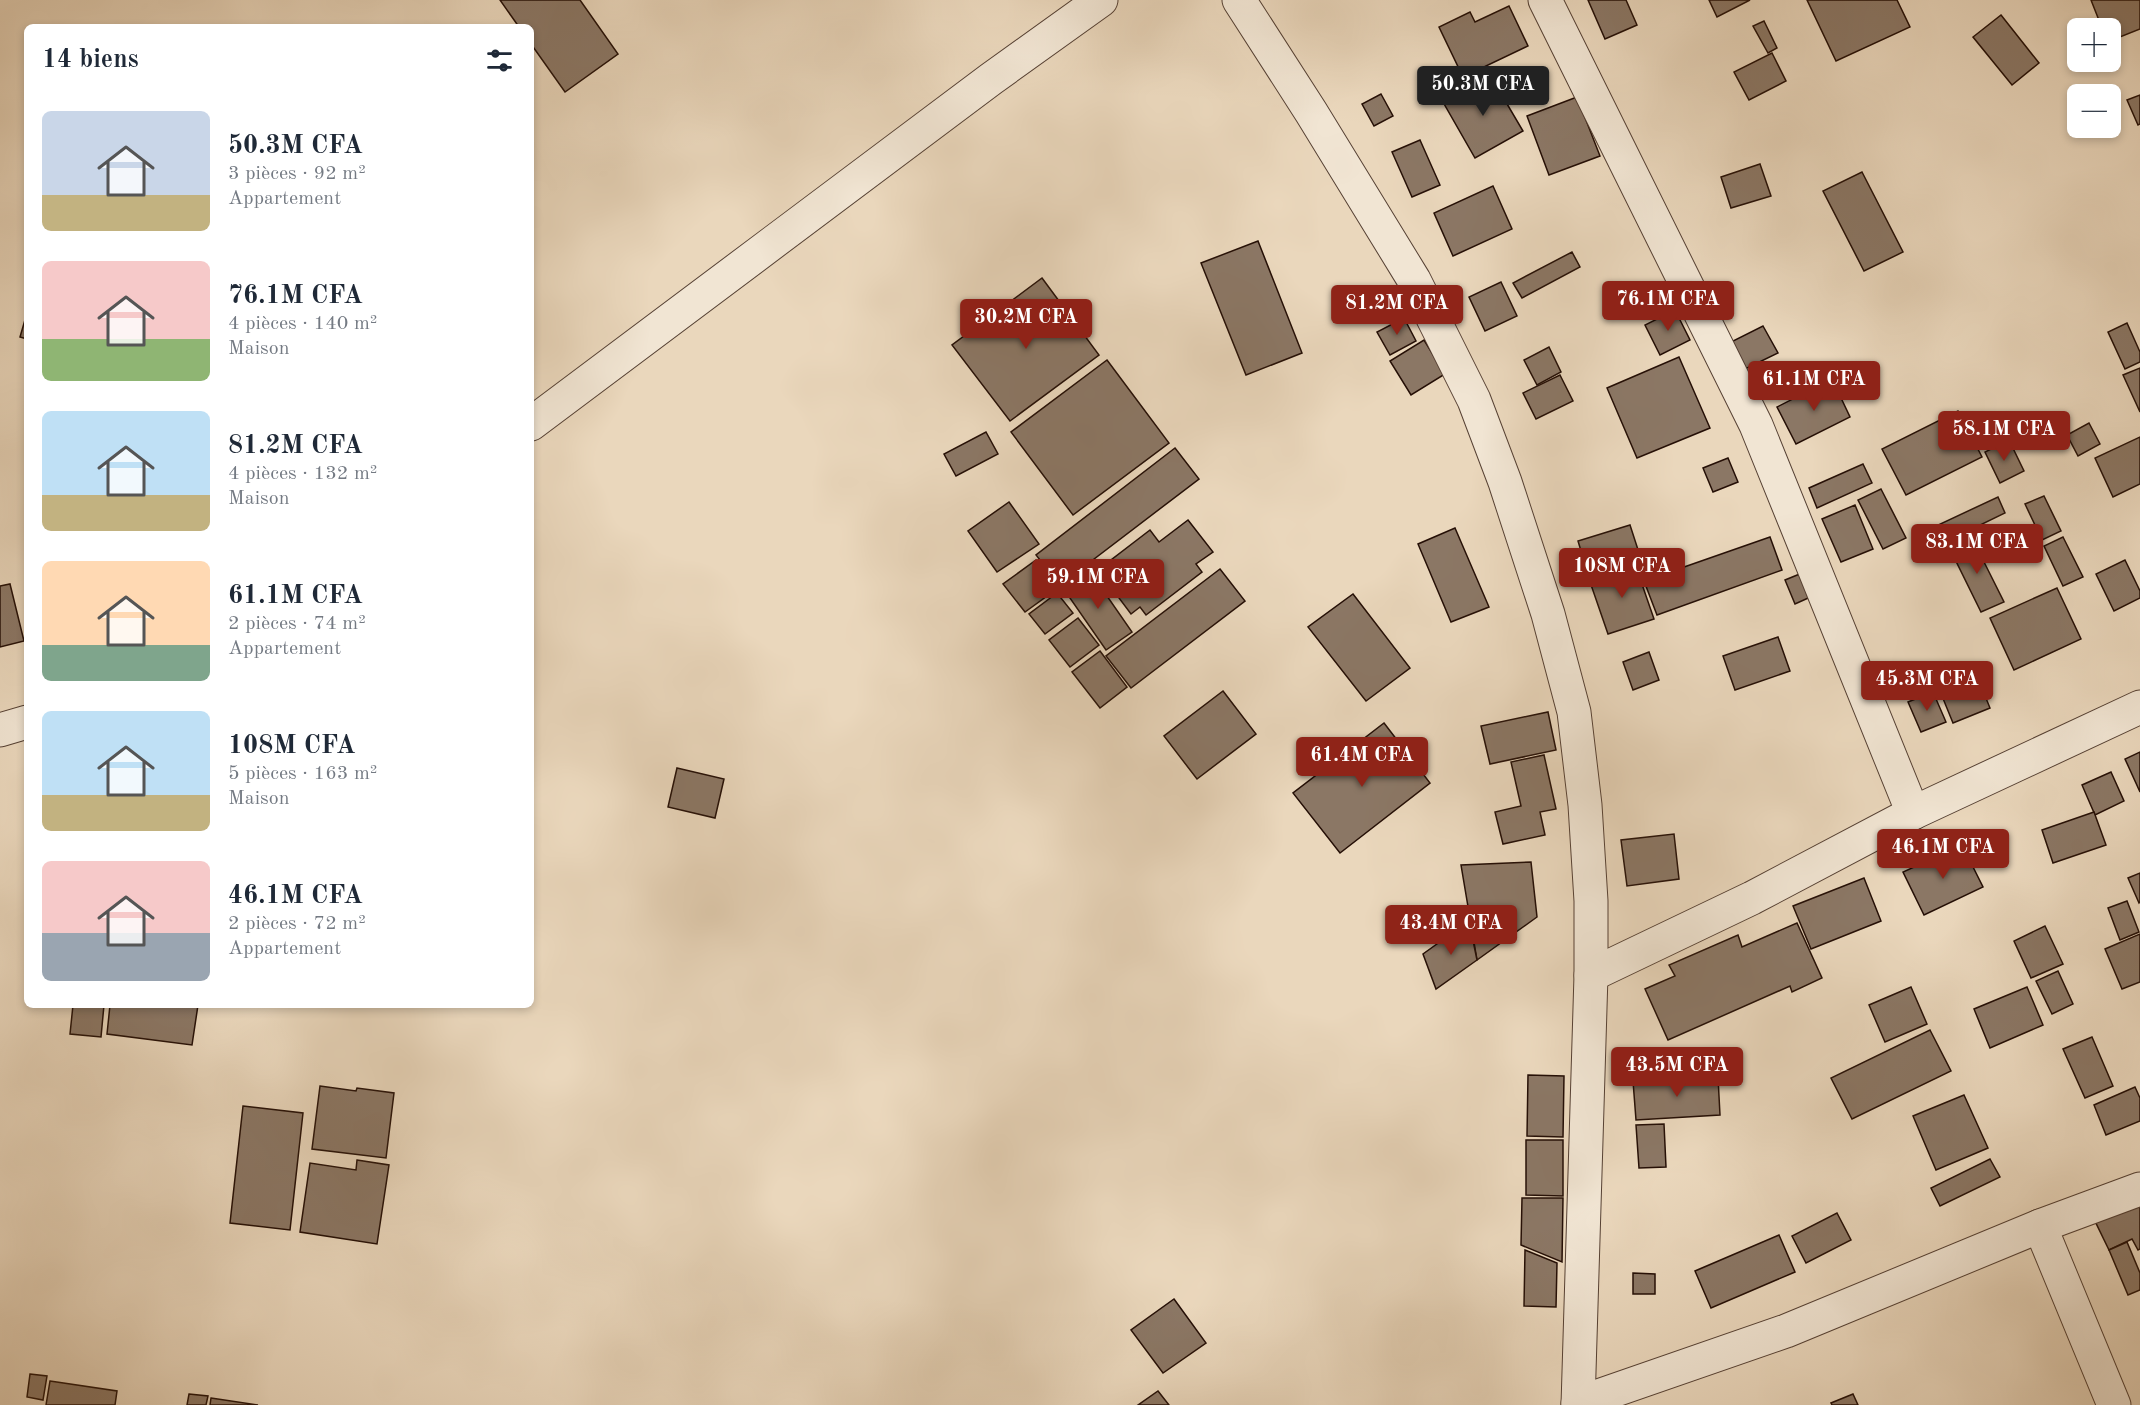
<!DOCTYPE html>
<html lang="fr">
<head>
<meta charset="utf-8">
<style>
  :root { --surface:#fff; --page:#f6f6f7; --text:#1f2937; --muted:#747a83; --accent:#8f2418 }
  body { margin:0; font-family:"Old Standard TT",serif; background:var(--page); color:var(--text); height:100vh; display:flex; flex-direction:column; font-size:22px; white-space:nowrap }
  * { box-sizing:border-box; margin:0 }
  p { font-size:20px; color:var(--muted) }
  .icon { flex:none; width:33px; height:33px; fill:none; stroke:currentColor; stroke-width:2; stroke-linecap:round; stroke-linejoin:round }
  .map { position:relative; flex:1; overflow:hidden }
  .panel { position:absolute; left:24px; top:24px; width:510px; height:984px; display:flex; flex-direction:column; background:var(--surface); border-radius:9px; box-shadow:0 3px 9px #0003 }
  .panel>* { flex:none }
  .tools { position:absolute; left:2067px; top:18px; display:grid; gap:12px }
  .tools a { display:grid; place-items:center; width:54px; height:54px; border-radius:9px; background:var(--surface); box-shadow:0 3px 9px #0003; font-size:30px }
  .price { position:absolute; translate:-50% -51px; padding:0 14px; border-radius:6px; background:var(--accent); color:#fff; font-size:20px; line-height:39px; filter:drop-shadow(0 2px 3px #0008) }
  .price::after { content:''; position:absolute; left:50%; top:36px; width:18px; height:14px; margin-left:-9px; background:inherit; clip-path:polygon(0 0,100% 0,50% 100%) }
  .price.on { background:#222; color:#fff }
  ul { padding:0; list-style:none }
  li { display:flex; align-items:center; gap:18px; height:150px; padding:0 18px }
  li span { display:grid; place-items:center; flex:none; width:168px; height:120px; border-radius:9px; color:#555 }
  li>.icon { margin-inline-start:auto }
  span .icon { width:72px; height:72px; fill:#fffc; stroke-width:1 }
  li b { font-size:26px }
  h2 { display:flex; justify-content:space-between; align-items:center; height:72px; padding:0 18px; font-size:26px }
  .map>svg:first-child { display:block }
  .building { fill:#8b7765; stroke:#250f06; stroke-width:1.5 }
  .lines { fill:none; stroke-linecap:round; stroke-linejoin:round }
  .minor-casing { stroke:#564134; stroke-width:35 }
  .minor { stroke:#f1e5d3; stroke-width:33 }
</style>
</head>
<body>
<div class="map">
<svg width="2140" height="1405" viewBox="0 0 2140 1405">
  <rect width="100%" height="100%" fill="#ead7bc"/>
  <filter id="stains"><feTurbulence type="fractalNoise" baseFrequency=".00333" numOctaves="4"/><feColorMatrix values="0 0 0 0 .2 0 0 0 0 .09 0 0 0 0 .02 0 0 0 .5 -.17"/></filter>
  <radialGradient id="worn" r=".72"><stop offset=".6" stop-color="#630" stop-opacity="0"/><stop offset="1" stop-color="#630" stop-opacity=".3"/></radialGradient>
  <!-- building -->
  <g class="building">
    <path d="M500,0H580L618,54L565,92L531,44V27H519Z"/>
    <path d="M1588,0H1626L1637,25L1605,39Z"/>
    <path d="M1709,0H1750L1717,17Z"/>
    <path d="M1807,0H1897L1910,27L1836,61Z"/>
    <path d="M2091,0H2140V29L2110,41V28H2102Z"/>
    <path d="M1509,6L1528,46L1463,77L1439,27L1470,12L1475,22Z"/>
    <path d="M2001,15L2039,63L2012,85L1973,37Z"/>
    <path d="M1764,21L1777,48L1768,53L1753,26Z"/>
    <path d="M1772,53L1786,81L1749,100L1734,72Z"/>
    <path d="M1490,75L1523,131L1475,158L1443,102Z"/>
    <path d="M1381,94L1393,116L1374,126L1362,104Z"/>
    <path d="M2140,95V124L2138,125L2127,100Z"/>
    <path d="M1577,97L1600,156L1549,175L1527,116Z"/>
    <path d="M1420,140L1440,185L1412,197L1392,152Z"/>
    <path d="M1760,164L1771,196L1731,208L1721,177Z"/>
    <path d="M1862,172L1903,252L1864,271L1823,191Z"/>
    <path d="M1493,186L1512,229L1453,256L1434,213Z"/>
    <path d="M1258,241L1302,353L1246,375L1201,263Z"/>
    <path d="M1572,252L1580,267L1522,298L1513,283Z"/>
    <path d="M1042,278L1099,355L1010,421L952,345Z"/>
    <path d="M1501,282L1517,316L1485,331L1469,297Z"/>
    <path d="M1675,310L1690,340L1660,355L1645,325Z"/>
    <path d="M27,313V339L20,337Z"/>
    <path d="M1404,318L1416,341L1390,355L1377,332Z"/>
    <path d="M2127,323L2140,352V362L2125,369L2108,332Z"/>
    <path d="M1763,326L1778,353L1743,370L1729,343Z"/>
    <path d="M1424,340L1445,374L1411,395L1390,361Z"/>
    <path d="M1549,347L1561,372L1537,385L1524,360Z"/>
    <path d="M1679,357L1710,428L1637,458L1607,388Z"/>
    <path d="M1107,360L1169,443L1073,515L1011,432Z"/>
    <path d="M2140,368V412L2123,375Z"/>
    <path d="M1560,375L1573,401L1536,419L1523,393Z"/>
    <path d="M1832,379L1850,417L1796,444L1777,407Z"/>
    <path d="M1958,411L1982,457L1906,495L1882,449Z"/>
    <path d="M2089,423L2100,444L2078,456L2067,435Z"/>
    <path d="M986,432L998,454L956,476L944,454Z"/>
    <path d="M2140,437V484L2113,497L2095,458Z"/>
    <path d="M2009,440L2024,471L2000,483L1985,452Z"/>
    <path d="M1175,448L1199,479L1060,585L1036,555Z"/>
    <path d="M1728,458L1738,482L1713,492L1703,468Z"/>
    <path d="M1863,464L1872,483L1817,508L1809,488Z"/>
    <path d="M1881,489L1906,538L1883,549L1858,500Z"/>
    <path d="M2044,496L2061,531L2042,540L2025,504Z"/>
    <path d="M1998,497L2005,513L1929,550L1921,533Z"/>
    <path d="M1009,502L1039,544L997,572L968,531Z"/>
    <path d="M1855,505L1873,549L1841,562L1822,519Z"/>
    <path d="M1188,520L1213,552L1196,564L1202,572L1146,615L1140,607L1131,614L1098,570L1150,530L1159,542Z"/>
    <path d="M1630,525L1641,559L1588,574L1578,541Z"/>
    <path d="M1455,528L1489,607L1451,622L1418,544Z"/>
    <path d="M1770,537L1782,570L1657,615L1644,581Z"/>
    <path d="M2063,537L2083,577L2063,586L2044,546Z"/>
    <path d="M1972,538L2004,602L1981,612L1950,549Z"/>
    <path d="M1036,560L1058,588L1025,612L1003,584Z"/>
    <path d="M2125,560L2140,591V598L2114,611L2096,574Z"/>
    <path d="M1635,564L1654,619L1608,634L1589,579Z"/>
    <path d="M1220,569L1245,601L1131,688L1106,656Z"/>
    <path d="M1089,570L1132,632L1106,650L1063,588Z"/>
    <path d="M1807,571L1817,594L1795,604L1785,580Z"/>
    <path d="M10,584L24,641L0,647V586Z"/>
    <path d="M2057,588L2081,639L2014,670L1990,618Z"/>
    <path d="M1057,593L1073,613L1045,634L1029,614Z"/>
    <path d="M1353,594L1410,668L1366,701L1308,627Z"/>
    <path d="M1078,618L1099,645L1070,667L1049,640Z"/>
    <path d="M1778,637L1790,671L1735,690L1723,656Z"/>
    <path d="M1100,651L1127,687L1100,708L1072,672Z"/>
    <path d="M1649,652L1659,680L1633,690L1623,662Z"/>
    <path d="M1979,681L1990,708L1953,723L1942,696Z"/>
    <path d="M1223,691L1256,734L1197,779L1164,736Z"/>
    <path d="M1933,692L1946,722L1921,732L1908,702Z"/>
    <path d="M1548,712L1556,750L1490,764L1481,726Z"/>
    <path d="M1384,723L1430,783L1340,853L1293,793Z"/>
    <path d="M2140,752V792L2125,759Z"/>
    <path d="M1544,755L1556,809L1540,812L1545,835L1503,844L1495,812L1521,806L1511,762Z"/>
    <path d="M677,768L724,779L715,818L668,807Z"/>
    <path d="M2111,772L2124,801L2095,815L2082,785Z"/>
    <path d="M2094,812L2106,845L2053,863L2042,830Z"/>
    <path d="M1674,834L1679,879L1627,886L1621,840Z"/>
    <path d="M1962,845L1983,887L1924,915L1903,872Z"/>
    <path d="M1531,862L1537,917L1477,960L1461,865Z"/>
    <path d="M2140,873V902L2139,903L2128,878Z"/>
    <path d="M1864,878L1881,921L1811,949L1793,906Z"/>
    <path d="M2127,901L2139,932L2120,940L2108,908Z"/>
    <path d="M1469,921L1477,960L1436,989L1423,954Z"/>
    <path d="M1797,923L1822,978L1792,992L1790,986L1668,1040L1645,989L1675,976L1669,965L1738,935L1742,947Z"/>
    <path d="M2045,926L2063,964L2031,978L2014,941Z"/>
    <path d="M2140,934V982L2122,989L2105,949Z"/>
    <path d="M2058,971L2073,1004L2052,1014L2036,981Z"/>
    <path d="M1911,987L1927,1024L1885,1042L1869,1005Z"/>
    <path d="M2027,987L2043,1025L1990,1048L1974,1009Z"/>
    <path d="M73,1005H104L101,1037L70,1034Z"/>
    <path d="M110,1005H198L192,1045L107,1034Z"/>
    <path d="M1930,1030L1951,1071L1852,1119L1831,1078Z"/>
    <path d="M2092,1037L2113,1086L2085,1098L2063,1049Z"/>
    <path d="M1528,1075L1564,1076L1563,1137L1527,1136Z"/>
    <path d="M1718,1077L1720,1115L1636,1120L1633,1081Z"/>
    <path d="M320,1086L356,1091L357,1088L394,1093L386,1158L312,1149Z"/>
    <path d="M2135,1087L2140,1098V1121L2106,1135L2094,1105Z"/>
    <path d="M1964,1095L1988,1148L1936,1170L1913,1116Z"/>
    <path d="M243,1106L303,1113L290,1230L230,1223Z"/>
    <path d="M1664,1124L1666,1167L1639,1168L1636,1125Z"/>
    <path d="M1526,1140H1563V1196L1526,1195Z"/>
    <path d="M1990,1159L2000,1177L1940,1206L1931,1188Z"/>
    <path d="M357,1160L389,1165L377,1244L300,1232L310,1163L356,1170Z"/>
    <path d="M2140,1195V1249L2138,1250L2132,1239L2109,1250L2093,1217Z"/>
    <path d="M1522,1198H1563L1562,1262L1521,1245Z"/>
    <path d="M1837,1213L1851,1240L1806,1263L1792,1236Z"/>
    <path d="M1779,1235L1795,1272L1711,1308L1695,1271Z"/>
    <path d="M2127,1242L2140,1273V1290L2128,1295L2109,1250Z"/>
    <path d="M1525,1250L1557,1263L1556,1307L1524,1306Z"/>
    <path d="M1633,1273L1655,1274V1294H1633Z"/>
    <path d="M1174,1299L1206,1343L1163,1373L1131,1330Z"/>
    <path d="M30,1374L47,1376L43,1400L27,1397Z"/>
    <path d="M50,1381L117,1391L115,1405H46Z"/>
    <path d="M1158,1391L1169,1405H1138Z"/>
    <path d="M189,1394L208,1396L206,1405H187Z"/>
    <path d="M1853,1394L1858,1405H1832L1831,1403Z"/>
    <path d="M211,1398L258,1405H210Z"/>
  </g>
  <g class="lines">
    <!-- minor casing -->
    <g class="minor-casing">
      <g id="minor">
        <path d="M1239,0L1311,112L1414,280L1474,400L1505,482L1548,614L1574,712L1585,805L1591,901V975L1578,1405"/>
        <path d="M1545,0L1756,425L1913,813"/>
        <path d="M531,424L991,79L1101,0"/>
        <path d="M0,730L27,722"/>
        <path d="M1591,975L1752,898L1913,813L2140,707"/>
        <path d="M2040,1226L2114,1405"/>
        <path d="M1578,1403L1786,1331L2040,1226L2140,1189"/>
      </g>
    </g>
    <!-- minor -->
    <use href="#minor" class="minor"/>
  </g>
  <rect width="100%" height="100%" filter="url(#stains)"/>
  <rect width="100%" height="100%" fill="url(#worn)"/>
</svg>
<div class="tools">
<a>+</a>
<a>−</a>
</div>
<b class="price on" style="left:1483px;top:117px">50.3M CFA</b>
<b class="price" style="left:1668px;top:332px">76.1M CFA</b>
<b class="price" style="left:1397px;top:336px">81.2M CFA</b>
<b class="price" style="left:1026px;top:350px">30.2M CFA</b>
<b class="price" style="left:1814px;top:412px">61.1M CFA</b>
<b class="price" style="left:2004px;top:462px">58.1M CFA</b>
<b class="price" style="left:1977px;top:575px">83.1M CFA</b>
<b class="price" style="left:1622px;top:599px">108M CFA</b>
<b class="price" style="left:1098px;top:610px">59.1M CFA</b>
<b class="price" style="left:1927px;top:712px">45.3M CFA</b>
<b class="price" style="left:1362px;top:788px">61.4M CFA</b>
<b class="price" style="left:1943px;top:880px">46.1M CFA</b>
<b class="price" style="left:1451px;top:956px">43.4M CFA</b>
<b class="price" style="left:1677px;top:1098px">43.5M CFA</b>
<section class="panel">
<h2>14 biens<svg class="icon" aria-label="filters" viewBox="0 0 24 24"><path d="M4 7h16M4 17h16"/><circle cx="9" cy="7" r="2"/><circle cx="15" cy="17" r="2"/></svg></h2>
<ul>
<li><span style="background:linear-gradient(#c9d6e8 70%,#c2b280 0)"><svg class="icon" aria-label="home" viewBox="0 0 24 24"><path d="M3 11l9-7 9 7M6 9v11h12V9"/></svg></span><div><b>50.3M CFA</b><p>3 pièces · 92 m²</p><p>Appartement</p></div></li>
<li><span style="background:linear-gradient(#f6c9c9 65%,#8fb573 0)"><svg class="icon" aria-label="home" viewBox="0 0 24 24"><path d="M3 11l9-7 9 7M6 9v11h12V9"/></svg></span><div><b>76.1M CFA</b><p>4 pièces · 140 m²</p><p>Maison</p></div></li>
<li><span style="background:linear-gradient(#bfe0f5 70%,#c2b280 0)"><svg class="icon" aria-label="home" viewBox="0 0 24 24"><path d="M3 11l9-7 9 7M6 9v11h12V9"/></svg></span><div><b>81.2M CFA</b><p>4 pièces · 132 m²</p><p>Maison</p></div></li>
<li><span style="background:linear-gradient(#ffd9b3 70%,#7fa58c 0)"><svg class="icon" aria-label="home" viewBox="0 0 24 24"><path d="M3 11l9-7 9 7M6 9v11h12V9"/></svg></span><div><b>61.1M CFA</b><p>2 pièces · 74 m²</p><p>Appartement</p></div></li>
<li><span style="background:linear-gradient(#bfe0f5 70%,#c2b280 0)"><svg class="icon" aria-label="home" viewBox="0 0 24 24"><path d="M3 11l9-7 9 7M6 9v11h12V9"/></svg></span><div><b>108M CFA</b><p>5 pièces · 163 m²</p><p>Maison</p></div></li>
<li><span style="background:linear-gradient(#f6c9c9 60%,#9aa5b1 0)"><svg class="icon" aria-label="home" viewBox="0 0 24 24"><path d="M3 11l9-7 9 7M6 9v11h12V9"/></svg></span><div><b>46.1M CFA</b><p>2 pièces · 72 m²</p><p>Appartement</p></div></li>
</ul>
</section>
</div>
</body>
</html>
